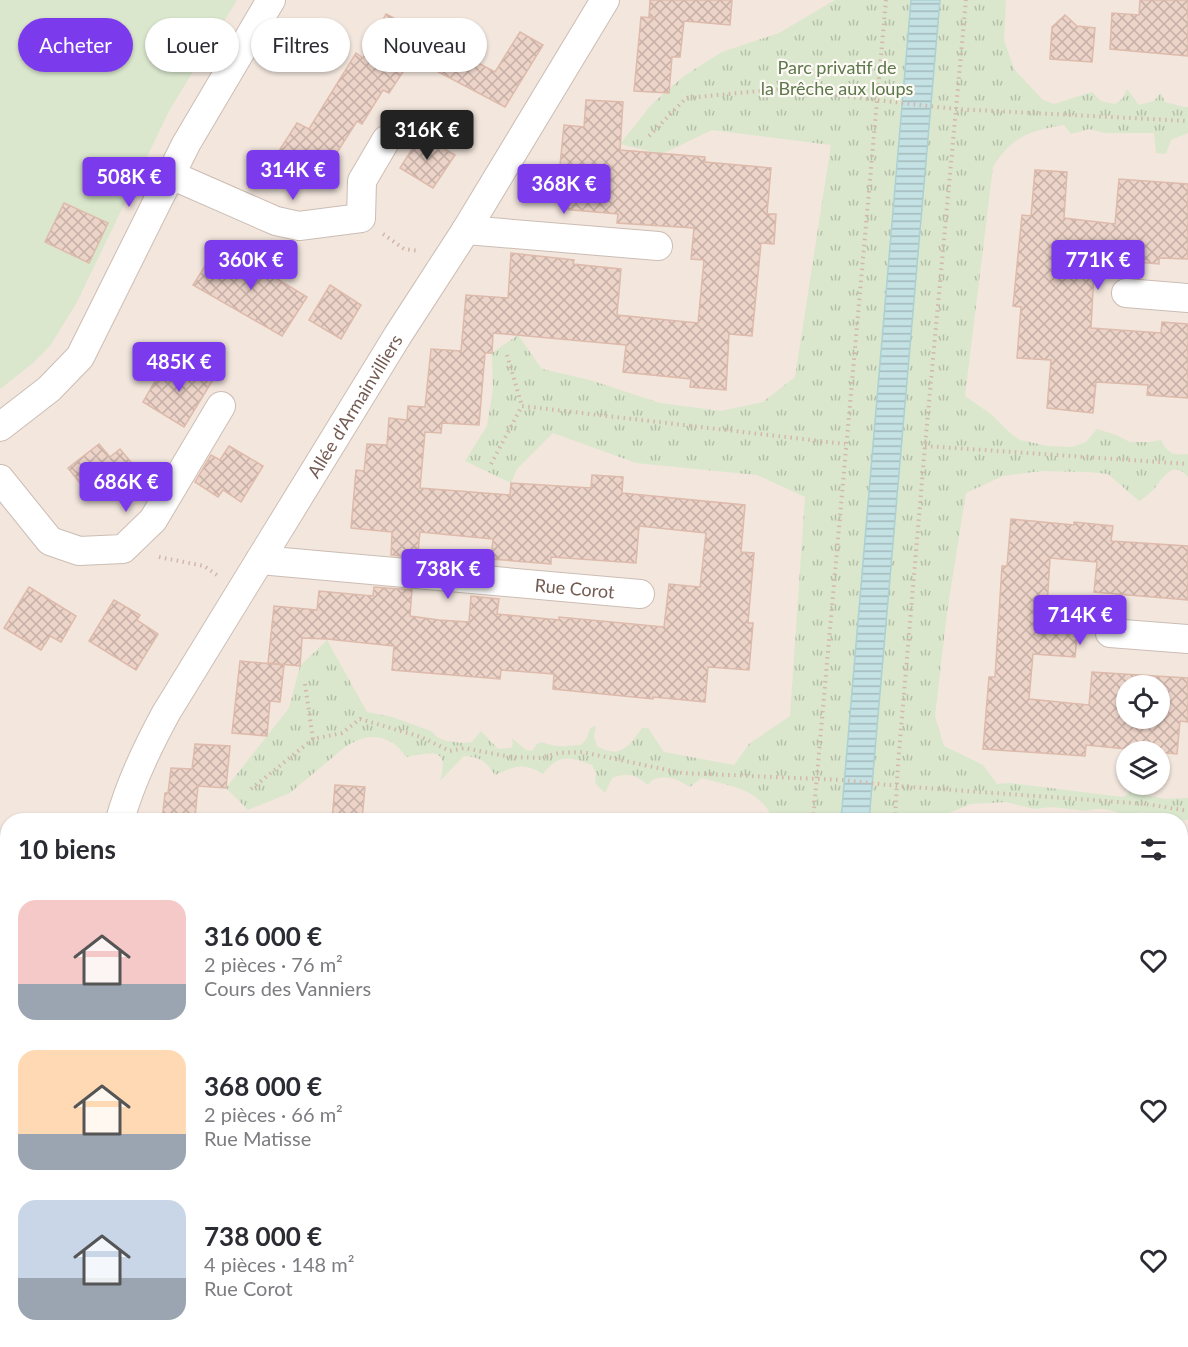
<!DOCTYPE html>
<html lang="fr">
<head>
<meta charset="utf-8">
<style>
  :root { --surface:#fff; --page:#f7f7f7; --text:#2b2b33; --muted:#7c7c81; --accent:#7c3aed }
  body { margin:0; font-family:Lato,sans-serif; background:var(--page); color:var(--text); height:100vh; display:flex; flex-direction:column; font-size:22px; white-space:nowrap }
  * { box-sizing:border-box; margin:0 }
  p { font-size:20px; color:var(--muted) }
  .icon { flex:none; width:33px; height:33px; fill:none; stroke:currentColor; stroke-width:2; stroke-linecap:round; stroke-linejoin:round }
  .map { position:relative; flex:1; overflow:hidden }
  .side { position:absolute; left:0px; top:813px; width:1188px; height:534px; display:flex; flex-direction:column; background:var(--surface); border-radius:24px 24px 0 0; box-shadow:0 2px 4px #0004 }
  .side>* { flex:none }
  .banner { position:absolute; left:18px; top:18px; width:600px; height:54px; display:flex; gap:12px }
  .buttons { position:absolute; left:1116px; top:675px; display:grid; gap:12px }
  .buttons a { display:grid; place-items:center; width:54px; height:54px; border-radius:50%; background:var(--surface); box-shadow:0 2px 4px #0004; font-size:30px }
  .price { position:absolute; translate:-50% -51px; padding:0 14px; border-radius:6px; background:var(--accent); color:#fff; font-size:20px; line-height:39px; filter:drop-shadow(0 2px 3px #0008) }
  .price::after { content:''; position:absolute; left:50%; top:36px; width:18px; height:14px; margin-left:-9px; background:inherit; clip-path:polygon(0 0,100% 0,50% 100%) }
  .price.current { background:#222; color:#fff }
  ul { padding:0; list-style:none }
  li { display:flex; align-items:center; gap:18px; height:150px; padding:0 18px }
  li span { display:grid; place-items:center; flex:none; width:168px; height:120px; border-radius:18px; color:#555 }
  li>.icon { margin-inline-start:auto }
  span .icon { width:72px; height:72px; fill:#fffc; stroke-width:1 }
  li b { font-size:26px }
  h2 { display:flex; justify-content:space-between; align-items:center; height:72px; padding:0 18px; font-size:26px }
  .pill { padding:0 21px; border-radius:27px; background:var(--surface); box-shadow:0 2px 4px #0004; font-size:21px; line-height:54px }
  .pill.current { background:var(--accent); color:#fff }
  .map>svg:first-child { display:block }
  .residential { fill:#f2e6dd; fill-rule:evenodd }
  .grass { fill:url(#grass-tufts) }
  .pitch { fill:#dae7cd }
  .water { fill:url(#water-rules); stroke:#abd1d3; stroke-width:1.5 }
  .building { fill:url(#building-cross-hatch); stroke:#debaab; stroke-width:1.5; fill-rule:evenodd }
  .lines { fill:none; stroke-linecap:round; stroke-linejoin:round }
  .minor-casing { stroke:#ccbdb4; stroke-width:30 }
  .path { stroke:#d2b7ab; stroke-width:4; stroke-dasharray:1.5 4.5; stroke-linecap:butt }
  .minor { stroke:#fff; stroke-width:28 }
  .labels { text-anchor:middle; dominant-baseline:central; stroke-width:4.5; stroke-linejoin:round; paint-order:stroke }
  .park-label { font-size:18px; fill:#5d784c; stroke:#fdf9f4 }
  .street-label { font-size:18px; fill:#745b52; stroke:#fdf9f4 }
</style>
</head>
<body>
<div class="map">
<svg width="1188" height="1347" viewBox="0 0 1188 1347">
  <defs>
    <pattern id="grass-tufts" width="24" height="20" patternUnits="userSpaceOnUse" patternTransform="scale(1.5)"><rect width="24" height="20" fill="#dae7cd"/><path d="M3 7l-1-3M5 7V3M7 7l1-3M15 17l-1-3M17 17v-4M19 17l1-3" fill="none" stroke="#b5bea9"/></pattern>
    <pattern id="water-rules" width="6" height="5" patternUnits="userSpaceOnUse" patternTransform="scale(1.5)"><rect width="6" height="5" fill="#c4e1e3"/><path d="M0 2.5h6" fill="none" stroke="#a4b9bb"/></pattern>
    <pattern id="building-cross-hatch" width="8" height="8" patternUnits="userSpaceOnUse" patternTransform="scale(1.5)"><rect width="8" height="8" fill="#edd4c9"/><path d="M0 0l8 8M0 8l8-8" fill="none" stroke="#c5afa6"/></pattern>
  </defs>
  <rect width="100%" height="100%" fill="#fbf5ee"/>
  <!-- residential -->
  <path class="residential" d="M0,0H1188V1347H0ZM1126,686H1160V718H1126ZM1126,752H1160V784H1126ZM8,820H1180V1340H8Z"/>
  <!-- grass -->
  <g class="grass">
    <path d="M835,0H911L841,820H773C763,790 728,785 701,778L690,787C676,778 667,774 652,780L648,785C635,774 628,772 612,778L605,793L595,783L596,774L592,765C570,757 559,753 543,774C523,762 515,766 495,775C486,762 481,757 464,756L440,781C450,747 433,752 406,757C390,733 368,732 345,747L290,793L248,810L226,788L289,708L300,666L327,640L367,712L392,717L431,731L437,737L446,741L463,743L472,742L481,731L498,749L511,748L513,744L512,738L526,750L532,751L537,744L542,742C555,748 567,746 581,745L587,738L590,728L596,726L594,736L597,746C620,760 629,746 642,728H648L664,752L734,765L749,744L790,716L805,497L757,475L636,463L553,433L517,469L511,483L465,461L487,426L493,389L492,353L518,335L542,369L590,380L660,403L721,411L763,402L795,377L831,145L712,130L662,154L620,144L651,105L684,76L722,52L779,33Z"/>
    <path d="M940,0H1006L1004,40L1014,69L1043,100L1054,104L1092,92L1101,101L1115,104L1123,98L1127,89L1139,105L1154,101L1161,93L1165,102L1184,107H1188V133L1171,140L1166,154L1156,153L1154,133H1105L1089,129L1071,134L1064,125C1030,131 1012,136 993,167L965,396L992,415L1010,433L1020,440L1048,446L1072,447L1086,442L1097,429L1116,435L1130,442H1149L1161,440C1167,453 1174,456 1188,454V477C1171,457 1162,482 1151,492C1147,496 1143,498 1139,501L1108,474L1088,472L1042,471L1003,476L966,493L947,612L935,716L944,746L983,765L997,784L1010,783L1122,797L1127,795L1132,785H1143L1142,789L1146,795L1165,799L1188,798V820H1160C1147,809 1140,812 1124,817L1116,812L1105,809H1093L1087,811L1052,807L1034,809L1006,802L971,804L949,813L926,814L925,820H869Z"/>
    <path d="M1181,1147H1188V1202L1181,1206Z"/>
    <path d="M715,1340H907L906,1347H715Z"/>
  </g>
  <!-- pitch -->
  <path class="pitch" d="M0,0H237L170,109L77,302L50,346L33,363L0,389Z"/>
  <!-- water -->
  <path class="water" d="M911,0H940L869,820H841Z"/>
  <!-- building -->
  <g class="building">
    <path d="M650,0H732L730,25L684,21L680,57H672L669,93L634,91L641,17L656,18L649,17Z"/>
    <path d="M1140,0H1188V56L1110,49L1112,13L1139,15Z"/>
    <path d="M386,14L495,72L520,32L543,45L505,107L412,58L389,93L383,90L362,124L357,121L331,162L326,158L314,177L277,154L297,123L309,129L356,53L363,58Z"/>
    <path d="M1065,15L1077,26L1095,28L1092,62L1050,59L1052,27Z"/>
    <path d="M586,100L623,102L620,150L705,157V162L771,168L767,214H776L774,244L761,243L752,336L729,334L726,390L690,387L691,379L623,372L626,345L493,333L492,353H485L479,425L442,423L441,433L425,432L420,488L510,495L511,483L591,488L592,475L623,477L622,493L745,505L741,552L754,553L748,623H753L749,670L708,667L705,702L653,697V699L553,689L554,674L501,670L500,679L392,670L394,646L327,639L302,638L300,666L268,663L274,606L317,610L319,591L373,596L374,587L412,590L410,616L439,620L469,622L471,596L499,599L497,614L559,620V617L664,627L669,584L700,587L706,533L639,526L636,563L551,557V564L491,559L493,539L420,532L418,552H416L415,557L391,555L392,532L351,528L356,470L364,471L367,444L387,445L389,418L407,420L408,406L425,407L431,349L461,351L466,295L508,298L511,253L574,260L573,264L621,269L617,315L698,323L704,260L691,259L694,228L617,223L618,214L562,209L566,165H560L564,125L584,127Z"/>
    <path d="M421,135L455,155L433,188L400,168Z"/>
    <path d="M1035,170L1067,172L1064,218L1115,224L1119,179L1188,184V259L1159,258V264L1101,259L1099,272H1094L1091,328L1161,333L1162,322L1188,324V398L1147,395L1148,385L1096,382L1093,413L1047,408L1051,360L1017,358L1021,307L1013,306L1022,215L1031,216Z"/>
    <path d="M64,203L108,223L89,263L45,242Z"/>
    <path d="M216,249L235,260L238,255L307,297L282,336L193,285Z"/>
    <path d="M330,285L361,305L341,339L309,320Z"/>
    <path d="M188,362L214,378L184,427L143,402L162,369L178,378Z"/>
    <path d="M99,444L110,457L120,449L140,473L116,492L112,486L94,500L68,468Z"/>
    <path d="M229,446L263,466L241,502L223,490L218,497L195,482L211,455L220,460Z"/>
    <path d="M1011,519L1074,525V522L1113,526L1111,541L1188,546V600L1094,592L1097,562L1050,558L1047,607L1080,609L1075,657L1033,654L1029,699L1089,705L1092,672L1188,678V722L1180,721L1177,754L1086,745L1085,756L983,749L989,677H995L1002,566H1007ZM1126,686H1160V718H1126Z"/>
    <path d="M29,587L76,616L61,642L50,636L41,650L4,628Z"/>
    <path d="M114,600L140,615L137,620L158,634L136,670L89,641Z"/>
    <path d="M240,661L284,665L280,702L270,701L267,736L232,733Z"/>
    <path d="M195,744L230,746L226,788L198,786L195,817H190L189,820H162L165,793H168L171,768L192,769Z"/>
    <path d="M335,785L365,787L362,820H332Z"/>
  </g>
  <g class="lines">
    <!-- minor casing -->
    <g class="minor-casing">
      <g id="minor">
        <path d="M171,175L276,221L299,226L361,218L362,181L386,140"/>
        <path d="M466,230L658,246"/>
        <path d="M1126,293L1188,298"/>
        <path d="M0,427L49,389L80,357L186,144L271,0"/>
        <path d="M0,479L50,541L79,551L123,549L153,520L221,406"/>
        <path id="s1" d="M260,560L640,594"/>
        <path d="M1110,633L1188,639"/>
        <path id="s2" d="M120,820C130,783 147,748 166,713L398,335L466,230L605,0"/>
        <path d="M1180,978L1188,979"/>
        <path d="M0,1198L8,1206"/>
        <path d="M116,1340L122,1347"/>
        <path d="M473,1340L493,1347"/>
        <path d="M701,1347L703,1340"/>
        <path d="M916,1347L917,1340"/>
      </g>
    </g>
    <!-- path -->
    <g class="path">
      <path d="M649,136L686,98L781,89L955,109L1188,121"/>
      <path d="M383,234L404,249L419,251"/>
      <path d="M507,355L522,406"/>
      <path d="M925,446L1188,464"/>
      <path d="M491,464L522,406L845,444"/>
      <path d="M159,557L204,566L217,575"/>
      <path d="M305,684L313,739"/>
      <path d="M251,789L313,739L342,733L360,719L421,737L450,751L464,748L511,757L539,758L559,753L582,752L682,773L842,780L898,786L1146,804L1188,811"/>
      <path d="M813,820L886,0"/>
      <path d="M895,820L898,764L925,446L966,0"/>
      <path d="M1180,1181L1188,1176"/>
    </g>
    <!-- minor -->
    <use href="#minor" class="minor"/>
  </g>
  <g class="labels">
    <!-- park labels -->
    <g class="park-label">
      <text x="837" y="67">Parc privatif de<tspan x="837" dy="21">la Brêche aux loups</tspan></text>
    </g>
    <!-- street labels -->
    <g class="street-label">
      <text stroke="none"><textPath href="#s2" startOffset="477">Allée d'Armainvilliers</textPath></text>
      <text stroke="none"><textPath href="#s1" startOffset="316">Rue Corot</textPath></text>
    </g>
  </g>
</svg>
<div class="buttons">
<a><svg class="icon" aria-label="locate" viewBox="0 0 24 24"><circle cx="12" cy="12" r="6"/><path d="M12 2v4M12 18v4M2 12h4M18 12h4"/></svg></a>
<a><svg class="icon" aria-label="layers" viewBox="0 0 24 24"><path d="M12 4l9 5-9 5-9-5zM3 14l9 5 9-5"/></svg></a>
</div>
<b class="price current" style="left:427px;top:161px">316K €</b>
<b class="price" style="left:293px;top:201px">314K €</b>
<b class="price" style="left:129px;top:208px">508K €</b>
<b class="price" style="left:564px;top:215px">368K €</b>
<b class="price" style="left:251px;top:291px">360K €</b>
<b class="price" style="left:1098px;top:291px">771K €</b>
<b class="price" style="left:179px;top:393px">485K €</b>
<b class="price" style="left:126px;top:513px">686K €</b>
<b class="price" style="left:448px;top:600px">738K €</b>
<b class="price" style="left:1080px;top:646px">714K €</b>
<div class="banner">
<a class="pill current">Acheter</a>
<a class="pill">Louer</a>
<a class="pill">Filtres</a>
<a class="pill">Nouveau</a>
</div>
<section class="side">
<h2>10 biens<svg class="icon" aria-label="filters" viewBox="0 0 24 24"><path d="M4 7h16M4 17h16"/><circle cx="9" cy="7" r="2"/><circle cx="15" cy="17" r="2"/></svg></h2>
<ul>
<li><span style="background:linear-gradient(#f6c9c9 70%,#9aa5b1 0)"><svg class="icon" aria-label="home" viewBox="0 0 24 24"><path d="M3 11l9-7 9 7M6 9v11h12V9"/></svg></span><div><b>316 000 €</b><p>2 pièces · 76 m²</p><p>Cours des Vanniers</p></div><svg class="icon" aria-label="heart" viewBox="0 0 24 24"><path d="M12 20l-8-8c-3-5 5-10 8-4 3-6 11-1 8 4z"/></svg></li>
<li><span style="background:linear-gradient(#ffd9b3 70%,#9aa5b1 0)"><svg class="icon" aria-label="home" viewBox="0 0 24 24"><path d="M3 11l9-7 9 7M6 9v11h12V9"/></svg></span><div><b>368 000 €</b><p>2 pièces · 66 m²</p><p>Rue Matisse</p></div><svg class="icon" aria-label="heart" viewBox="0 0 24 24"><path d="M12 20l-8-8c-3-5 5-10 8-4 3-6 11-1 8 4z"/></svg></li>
<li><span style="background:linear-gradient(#c9d6e8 65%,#9aa5b1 0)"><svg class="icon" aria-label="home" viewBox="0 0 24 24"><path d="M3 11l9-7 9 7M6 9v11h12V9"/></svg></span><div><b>738 000 €</b><p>4 pièces · 148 m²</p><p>Rue Corot</p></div><svg class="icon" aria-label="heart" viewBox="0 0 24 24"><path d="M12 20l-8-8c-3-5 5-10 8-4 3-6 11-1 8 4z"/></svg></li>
</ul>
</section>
</div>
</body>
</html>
